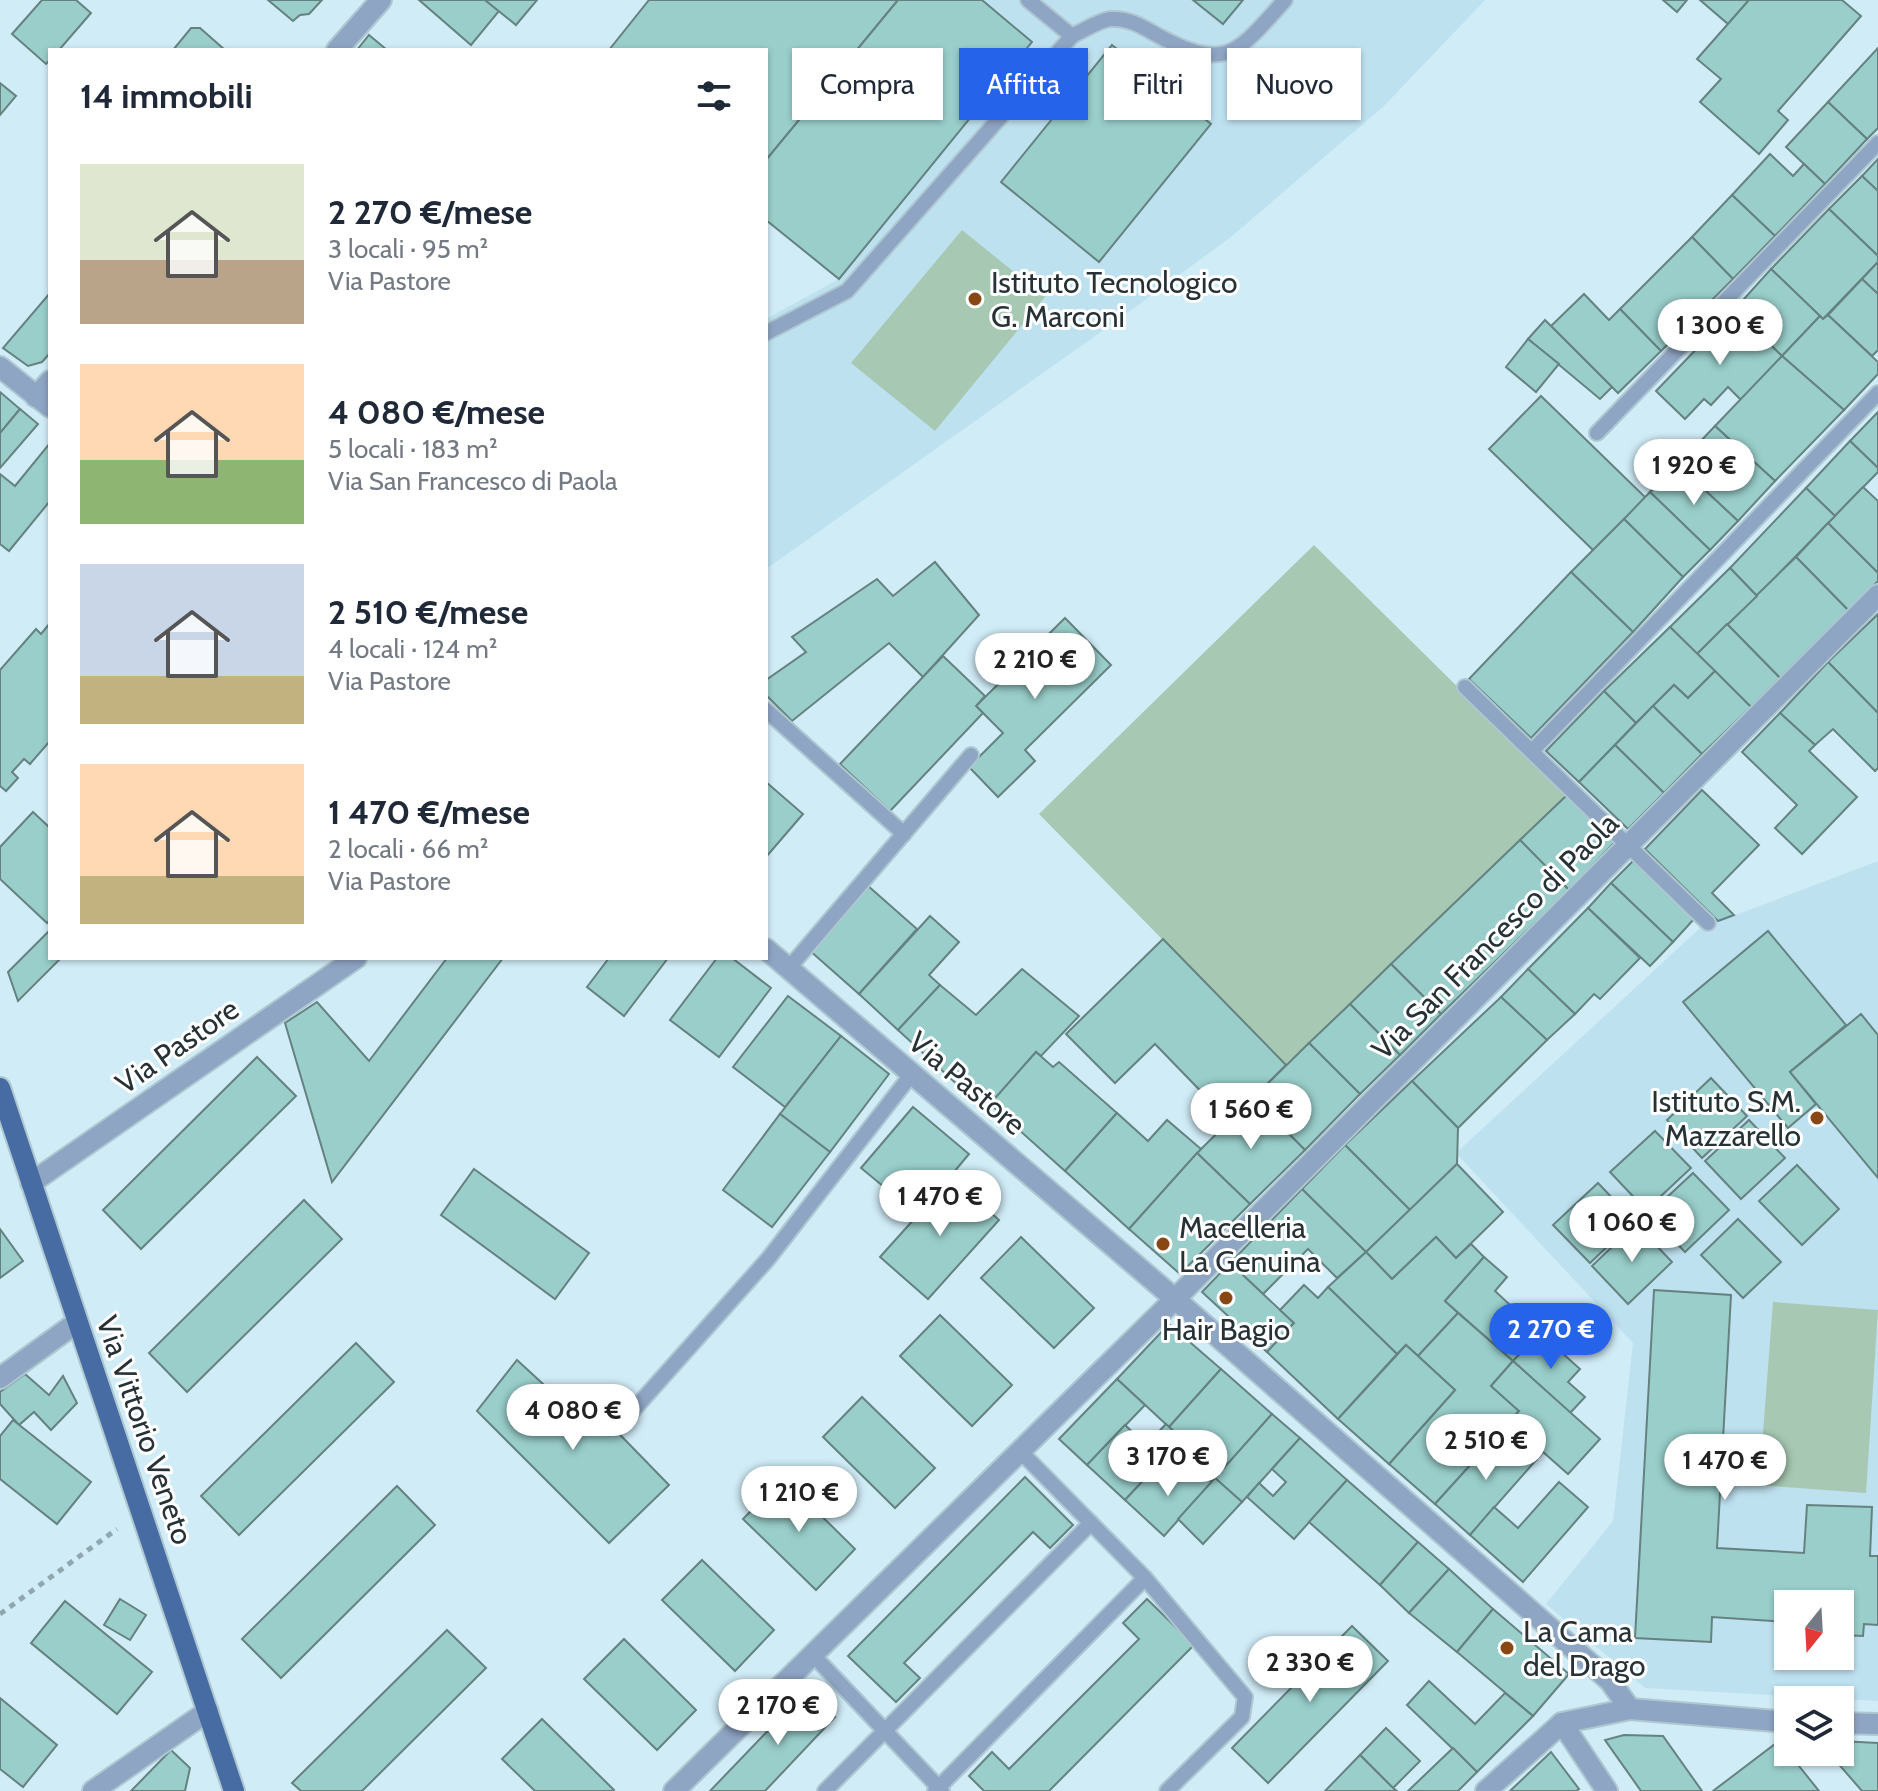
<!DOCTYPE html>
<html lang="it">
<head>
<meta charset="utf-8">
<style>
  :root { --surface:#fff; --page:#f2f2f3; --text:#1f2937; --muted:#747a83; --accent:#2563eb }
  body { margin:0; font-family:Cabin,sans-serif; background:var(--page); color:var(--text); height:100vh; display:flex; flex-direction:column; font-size:30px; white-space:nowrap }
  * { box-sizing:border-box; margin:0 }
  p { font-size:26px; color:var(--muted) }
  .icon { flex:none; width:44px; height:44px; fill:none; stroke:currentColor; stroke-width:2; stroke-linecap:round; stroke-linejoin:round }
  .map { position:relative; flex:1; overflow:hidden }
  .panel { position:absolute; left:48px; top:48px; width:720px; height:912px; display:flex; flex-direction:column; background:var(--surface); border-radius:0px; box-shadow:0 2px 6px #0004 }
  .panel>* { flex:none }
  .hud { position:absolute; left:792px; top:48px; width:760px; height:72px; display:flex; gap:16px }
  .needle { width:52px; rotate:198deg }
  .tools { position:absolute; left:1774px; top:1590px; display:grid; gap:16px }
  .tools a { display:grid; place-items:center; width:80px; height:80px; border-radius:0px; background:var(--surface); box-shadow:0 2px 6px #0004; font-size:40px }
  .price { position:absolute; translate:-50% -68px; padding:0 18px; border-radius:28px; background:#fff; color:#222; font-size:26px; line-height:52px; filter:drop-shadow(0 2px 4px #0008) }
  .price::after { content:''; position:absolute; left:50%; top:48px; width:24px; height:18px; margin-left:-12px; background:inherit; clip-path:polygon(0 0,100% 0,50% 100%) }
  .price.selected { background:var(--accent); color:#fff }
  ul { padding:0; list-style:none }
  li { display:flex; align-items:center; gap:24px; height:200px; padding:0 32px }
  li span { display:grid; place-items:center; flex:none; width:224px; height:160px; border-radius:0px; color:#555 }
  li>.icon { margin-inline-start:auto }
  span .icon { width:96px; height:96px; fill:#fffc; stroke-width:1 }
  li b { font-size:34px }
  h2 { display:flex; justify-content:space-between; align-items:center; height:96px; padding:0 32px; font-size:34px }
  .pill { padding:0 28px; border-radius:0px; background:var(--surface); box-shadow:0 2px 6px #0004; font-size:28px; line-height:72px }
  .pill.selected { background:var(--accent); color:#fff }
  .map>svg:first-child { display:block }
  .built { fill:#bee1f0; fill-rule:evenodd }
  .green { fill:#a7c8b2 }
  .building { fill:#99ceca; stroke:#658280; stroke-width:2 }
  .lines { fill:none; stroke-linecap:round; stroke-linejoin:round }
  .lane-casing { stroke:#aec7d0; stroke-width:18 }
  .street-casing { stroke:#aec7d0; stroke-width:24 }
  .primary-casing { stroke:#aec7d0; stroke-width:24 }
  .path { stroke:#91a7af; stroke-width:5; stroke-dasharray:6 6; stroke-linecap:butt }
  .lane { stroke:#8fa5c4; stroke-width:14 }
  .street { stroke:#8fa5c4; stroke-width:20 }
  .primary { stroke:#476ca4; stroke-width:20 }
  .poi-dot { fill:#894813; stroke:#fff; stroke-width:3 }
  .labels { text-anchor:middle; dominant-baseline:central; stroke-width:6; stroke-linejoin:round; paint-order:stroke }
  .poi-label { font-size:30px; fill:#273236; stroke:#fff; text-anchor:start }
  .street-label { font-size:30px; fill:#273236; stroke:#fff }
</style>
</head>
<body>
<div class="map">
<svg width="1878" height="1791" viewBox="0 0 1878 1791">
  <rect width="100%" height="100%" fill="#d0ecf7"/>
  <!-- built -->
  <g class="built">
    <path d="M982,0H1485L1384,106L1231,237L1115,322L766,569V319L839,279L1031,42Z"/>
    <path d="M1878,861V1701L1645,1688L1546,1604L1613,1521L1633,1343L1456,1153L1699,929ZM1788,1604H1840V1656H1788Z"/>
  </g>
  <!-- green -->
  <g class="green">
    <path d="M962,230L1045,297L935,431L851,363Z"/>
    <path d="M1314,545L1567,795L1286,1065L1039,814Z"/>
    <path d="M1773,1302L1878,1310L1866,1493L1759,1485Z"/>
  </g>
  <!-- building -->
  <g class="building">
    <path d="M42,0H76L91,13L59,50H50V60L46,64L12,34Z"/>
    <path d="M268,0H322L309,14L300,15L293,21Z"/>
    <path d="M419,0H485L499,11L471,45Z"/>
    <path d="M485,0H537L516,25Z"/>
    <path d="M649,0H898L766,160V50H609Z"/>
    <path d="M898,0H982L1032,42L839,279L766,220V160Z"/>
    <path d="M1193,0H1243L1223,24Z"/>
    <path d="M1663,0H1687L1677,12Z"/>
    <path d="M1700,0H1749L1728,24Z"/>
    <path d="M1749,0H1842L1861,16L1778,111L1788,120L1759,154L1700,102L1721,79L1697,59Z"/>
    <path d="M191,28H200L225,50H173Z"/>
    <path d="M369,35L387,50H357Z"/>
    <path d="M1112,45L1211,124L1099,262L1001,182Z"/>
    <path d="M1878,48V128L1867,139L1828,102Z"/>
    <path d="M0,83L16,96L0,115Z"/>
    <path d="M1828,102L1867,139L1825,184L1786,147Z"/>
    <path d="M1770,154L1793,176L1804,164L1825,184L1775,236L1732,195Z"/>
    <path d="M1878,159V191L1862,176Z"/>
    <path d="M1862,176L1878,191V256L1829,209Z"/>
    <path d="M1732,195L1775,236L1733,279L1692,237Z"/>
    <path d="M1829,209L1878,256V262L1823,319L1771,269Z"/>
    <path d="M1692,237L1733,279L1661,351L1620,309Z"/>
    <path d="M1878,262V294L1862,279Z"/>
    <path d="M1771,269L1820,316L1782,356L1734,310Z"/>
    <path d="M1862,279L1878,294V350L1872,356L1828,315Z"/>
    <path d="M50,293V353L42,362L28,366L3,348Z"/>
    <path d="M1584,294L1609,320L1620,309L1661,351L1618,393L1551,326Z"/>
    <path d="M1734,310L1782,356L1741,400L1728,387L1711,405L1704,399L1685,419L1656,391Z"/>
    <path d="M1828,315L1878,362V374L1844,410L1782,356L1820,316L1823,319Z"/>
    <path d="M1545,320L1612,387L1600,399L1528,339Z"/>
    <path d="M1528,339L1559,364L1536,392L1506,367Z"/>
    <path d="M1782,356L1844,410L1775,481L1715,426Z"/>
    <path d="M0,392L20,409L0,433Z"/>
    <path d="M1541,396L1646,498L1594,551L1489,449Z"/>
    <path d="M20,409L38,424L0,468V433Z"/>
    <path d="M1878,412V468L1850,441Z"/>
    <path d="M1715,426L1775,481L1738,521L1678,465Z"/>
    <path d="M1850,441L1878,468V472L1835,516L1806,488Z"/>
    <path d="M50,443V501L9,551L0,544V474L15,486Z"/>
    <path d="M1678,465L1738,521L1710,550L1650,492Z"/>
    <path d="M1863,487L1878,501V573L1828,523Z"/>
    <path d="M1806,488L1835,516L1757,596L1730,568Z"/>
    <path d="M1650,492L1710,550L1683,577L1624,519Z"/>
    <path d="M1624,519L1683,577L1633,632L1571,572Z"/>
    <path d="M1828,523L1878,573V581L1848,610L1796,557Z"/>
    <path d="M1796,557L1848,610L1780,678L1727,624Z"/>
    <path d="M935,562L979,615L923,677L889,643L792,721L766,695V680L806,652L792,637L877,579L893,596Z"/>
    <path d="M1730,568L1757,596L1697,654L1670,627Z"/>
    <path d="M1571,572L1633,632L1531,738L1469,679Z"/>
    <path d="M1878,614V713L1828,662Z"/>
    <path d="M1065,618L1111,665L1025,750L1035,761L998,797L969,767L1003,733L976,706Z"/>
    <path d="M50,623V741L30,764L24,759L12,772L18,778L6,791L0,786V670L36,629L41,634Z"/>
    <path d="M1727,624L1780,678L1751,707L1697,654Z"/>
    <path d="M1670,627L1715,671L1688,698L1674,685L1636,723L1604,691Z"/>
    <path d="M943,656L985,696L976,706L983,713L890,811L840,764Z"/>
    <path d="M1828,662L1878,713V768L1875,771L1833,729L1815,745L1780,713Z"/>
    <path d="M1715,671L1751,707L1702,754L1653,706L1674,685L1688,698Z"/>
    <path d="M1604,691L1636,723L1579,782L1546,751Z"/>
    <path d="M1653,706L1702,754L1664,793L1615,745Z"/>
    <path d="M1780,713L1815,745L1809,751L1857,797L1802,854L1775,828L1797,805L1742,752Z"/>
    <path d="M1615,745L1664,793L1628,829L1579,782Z"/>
    <path d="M766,782L803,814L766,857Z"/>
    <path d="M1702,790L1759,845L1712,893L1734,915L1718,921L1645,849Z"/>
    <path d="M1567,795L1615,842L1569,890L1520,840Z"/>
    <path d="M33,812L50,828V920L47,923L0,879V847Z"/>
    <path d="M1520,840L1569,890L1441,1014L1391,964Z"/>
    <path d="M1633,861L1694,919L1673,942L1611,883Z"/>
    <path d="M1611,883L1673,942L1650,966L1588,908Z"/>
    <path d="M867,885L917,929L859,994L809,950Z"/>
    <path d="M1588,908L1640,958L1600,999L1594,994L1575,1014L1528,969Z"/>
    <path d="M930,916L959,942L929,975L940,985L898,1030L859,994Z"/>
    <path d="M50,930V958H61L18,1001L8,972Z"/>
    <path d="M1768,931L1846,1025L1790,1072L1816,1104L1788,1128L1683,1002Z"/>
    <path d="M1163,939L1286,1065L1248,1103L1239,1093L1220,1111L1155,1044L1115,1083L1066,1034Z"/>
    <path d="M447,958H503L332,1182L285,1023L317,1002L369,1061Z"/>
    <path d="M609,958H668L624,1016L587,987Z"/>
    <path d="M717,958H732L771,988L719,1057L670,1020Z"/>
    <path d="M1391,964L1441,1014L1400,1055L1350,1004Z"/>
    <path d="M1022,969L1079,1016L1041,1056L1036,1052L985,1110L898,1030L940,985L976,1015Z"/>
    <path d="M1528,969L1575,1014L1547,1040L1501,997Z"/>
    <path d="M788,996L841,1036L785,1107L733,1067Z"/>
    <path d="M1501,997L1547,1040L1458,1128L1412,1081Z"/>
    <path d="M1350,1004L1400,1055L1360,1094L1309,1043Z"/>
    <path d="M1861,1014L1878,1035V1178L1790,1072Z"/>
    <path d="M841,1036L889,1074L830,1152L780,1114Z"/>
    <path d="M1309,1043L1360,1094L1305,1150L1253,1098Z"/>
    <path d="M1036,1052L1053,1067L1059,1062L1117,1113L1065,1171L990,1104Z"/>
    <path d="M257,1057L296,1096L141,1249L103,1210Z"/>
    <path d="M1711,1078L1747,1116L1702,1158L1667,1120Z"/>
    <path d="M1412,1081L1458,1128L1457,1164L1410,1210L1345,1145Z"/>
    <path d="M1253,1098L1305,1150L1250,1204L1197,1153Z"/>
    <path d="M913,1107L969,1154L918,1215L861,1168Z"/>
    <path d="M1117,1113L1148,1141L1167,1120L1201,1149L1129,1229L1065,1171Z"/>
    <path d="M780,1114L830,1152L772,1227L723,1190Z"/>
    <path d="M1749,1120L1785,1158L1741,1199L1705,1161Z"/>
    <path d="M1655,1131L1691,1168L1646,1210L1610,1172Z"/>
    <path d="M1345,1145L1410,1210L1366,1252L1302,1189Z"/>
    <path d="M1197,1153L1250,1204L1180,1274L1129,1229Z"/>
    <path d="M1457,1164L1503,1212L1456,1258L1436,1237L1392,1279L1366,1252Z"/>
    <path d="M1797,1165L1839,1209L1802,1245L1759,1201Z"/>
    <path d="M474,1169L589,1253L555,1299L441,1215Z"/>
    <path d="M1693,1173L1729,1210L1685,1252L1649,1214Z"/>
    <path d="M952,1177L999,1220L928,1299L880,1257Z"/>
    <path d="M1598,1183L1634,1221L1590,1263L1553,1225Z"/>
    <path d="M1302,1189L1366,1252L1337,1278L1308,1249L1263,1294L1230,1263Z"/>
    <path d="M304,1200L342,1239L187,1392L149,1353Z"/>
    <path d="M1738,1219L1781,1262L1743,1298L1701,1255Z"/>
    <path d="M1636,1224L1672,1262L1628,1304L1592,1266Z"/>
    <path d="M0,1229L23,1261L0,1278Z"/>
    <path d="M1021,1237L1094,1308L1054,1348L981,1278Z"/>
    <path d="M1436,1237L1456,1258L1471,1244L1484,1257L1445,1301L1458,1313L1418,1356L1406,1345L1397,1354L1328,1287L1366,1252L1392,1279Z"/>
    <path d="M1484,1257L1507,1277L1495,1291L1540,1333L1513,1361L1445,1301Z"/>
    <path d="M1230,1263L1294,1323L1267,1352L1202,1292Z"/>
    <path d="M1304,1285L1318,1298L1328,1287L1397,1354L1338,1419L1267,1352L1294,1323L1280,1310Z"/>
    <path d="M1654,1290L1731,1295L1717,1548L1804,1553L1807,1505L1872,1507L1870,1556H1878V1625L1864,1624L1863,1636L1840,1635V1604H1788V1622L1712,1617L1711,1642L1635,1638Z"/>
    <path d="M1458,1313L1513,1361L1491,1386L1519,1411L1435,1504L1389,1464L1455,1390L1418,1356Z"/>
    <path d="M940,1315L1012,1385L972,1426L900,1356Z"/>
    <path d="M1169,1324L1221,1369L1169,1427L1117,1379Z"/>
    <path d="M1540,1333L1580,1369L1568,1382L1585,1397L1570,1413L1513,1361Z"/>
    <path d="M356,1343L394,1382L239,1535L201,1496Z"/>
    <path d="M1406,1345L1455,1390L1389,1464L1338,1419Z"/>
    <path d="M517,1360L580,1418L592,1406L669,1485L609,1543L477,1411Z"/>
    <path d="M1513,1361L1600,1439L1568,1474L1543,1452L1537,1459L1503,1429L1519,1411L1491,1386Z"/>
    <path d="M1221,1369L1272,1414L1212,1482L1183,1457L1191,1447L1169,1427Z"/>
    <path d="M25,1374L49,1395L63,1376L77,1403L51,1430L34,1412L19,1425L0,1404V1392Z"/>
    <path d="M1117,1379L1145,1405L1087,1465L1059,1439Z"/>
    <path d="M862,1397L935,1468L895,1508L823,1437Z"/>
    <path d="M1272,1414L1300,1438L1242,1502L1215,1478Z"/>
    <path d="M13,1420L91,1482L57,1524L0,1479V1436Z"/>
    <path d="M1166,1424L1182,1439L1125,1500L1087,1465L1125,1425L1146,1445Z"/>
    <path d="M1503,1429L1537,1459L1470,1535L1435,1504Z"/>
    <path d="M1300,1438L1347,1480L1294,1539L1247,1497L1259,1483L1273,1496L1286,1482L1272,1469Z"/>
    <path d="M1191,1464L1212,1482L1164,1536L1125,1500L1153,1470L1171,1486Z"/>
    <path d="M1025,1477L1073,1525L1050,1548L1033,1532L904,1663L920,1678L896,1702L848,1656Z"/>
    <path d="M783,1478L855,1549L816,1590L743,1519Z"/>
    <path d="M1215,1478L1242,1502L1203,1544L1178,1519Z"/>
    <path d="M1347,1480L1418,1542L1380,1585L1309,1522Z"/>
    <path d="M1559,1482L1588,1507L1523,1582L1470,1535L1494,1507L1518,1528Z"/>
    <path d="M397,1486L435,1525L281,1678L242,1639Z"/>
    <path d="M1418,1542L1449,1569L1409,1613L1380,1585Z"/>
    <path d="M702,1560L774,1630L735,1671L662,1600Z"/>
    <path d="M1449,1569L1493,1609L1457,1652L1409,1613Z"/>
    <path d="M120,1599L146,1615L130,1640L104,1625Z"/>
    <path d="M1147,1599L1194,1645L1049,1791H984L969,1776L992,1752L1009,1769L1139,1639L1123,1623Z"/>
    <path d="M65,1601L152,1672L117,1714L31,1643Z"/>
    <path d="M1493,1609L1569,1674L1533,1716L1457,1652Z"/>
    <path d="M1352,1626L1388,1661L1268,1783L1232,1748Z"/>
    <path d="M447,1630L486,1668L362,1791H301L292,1783Z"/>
    <path d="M624,1639L696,1710L657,1750L584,1679Z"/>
    <path d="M1429,1681L1475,1724L1505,1693L1533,1716L1477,1772L1407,1705Z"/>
    <path d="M807,1690L835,1717L765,1791H710Z"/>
    <path d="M0,1698L57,1745L23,1787L0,1769Z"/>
    <path d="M542,1719L614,1790L613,1791H535L502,1759Z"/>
    <path d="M1386,1728L1420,1761L1393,1788L1360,1755Z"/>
    <path d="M1624,1735L1663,1736L1702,1791H1641L1605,1740Z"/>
    <path d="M1779,1741L1819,1791H1713Z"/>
    <path d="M1840,1741L1878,1743V1791H1862L1829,1753L1840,1752Z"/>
    <path d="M1453,1748L1477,1772L1458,1791H1408Z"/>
    <path d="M171,1750L190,1768L185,1791H131Z"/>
    <path d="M1551,1752L1579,1789L1576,1791H1510Z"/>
    <path d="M1360,1755L1393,1788L1397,1791H1325Z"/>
  </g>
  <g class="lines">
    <!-- lane casing -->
    <g class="lane-casing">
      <g id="lane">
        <path d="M1072,36C1083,31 1099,20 1111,19C1129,18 1143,27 1157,35C1227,73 1237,53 1285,0"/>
        <path d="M766,333L847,291L1072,36L1028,0"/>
        <path d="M1597,433L1878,143"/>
        <path d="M1465,687L1708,923"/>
        <path d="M766,710L904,834"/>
        <path d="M1533,750L1878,393"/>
        <path d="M788,969L971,755"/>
        <path d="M628,1416L768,1259L911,1075"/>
        <path d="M1020,1451L1145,1578L1245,1697L1242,1717L1167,1791"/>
        <path d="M813,1655L942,1791"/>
        <path d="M825,1791L1091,1523"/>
        <path d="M935,1791L1145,1578"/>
      </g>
    </g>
    <!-- street casing -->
    <g class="street-casing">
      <g id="street">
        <path d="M337,50L381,0"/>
        <path d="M0,367L50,407"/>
        <path d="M36,397L50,381"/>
        <path d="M766,949L1175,1299L1525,1606L1610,1681L1630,1709"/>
        <path d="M31,1183L356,958"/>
        <path d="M0,1378L76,1323"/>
        <path d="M1562,1723L1607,1791"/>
        <path d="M1840,1723L1878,1724"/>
        <path d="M93,1791L208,1711"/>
        <path d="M674,1791L1175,1299L1878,595"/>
        <path d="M1486,1791L1562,1723L1630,1709L1788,1722"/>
      </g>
    </g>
    <!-- primary casing -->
    <g class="primary-casing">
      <path id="primary" d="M0,1088L234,1791"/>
    </g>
    <!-- path -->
    <path class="path" d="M0,1614L117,1529"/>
    <!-- lane -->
    <use href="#lane" class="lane"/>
    <!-- street -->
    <use href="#street" class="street"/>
    <!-- primary -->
    <use href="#primary" class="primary"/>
  </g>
  <!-- markers -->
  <g class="poi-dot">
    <circle cx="975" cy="299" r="8"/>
    <circle cx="1817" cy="1118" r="8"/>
    <circle cx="1163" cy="1244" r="8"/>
    <circle cx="1226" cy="1298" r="8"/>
    <circle cx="1507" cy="1648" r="8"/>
  </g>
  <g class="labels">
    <!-- poi labels -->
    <g class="poi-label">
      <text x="991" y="282">Istituto Tecnologico<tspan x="991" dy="34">G. Marconi</tspan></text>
      <text x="1801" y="1101" text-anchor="end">Istituto S.M.<tspan x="1801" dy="34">Mazzarello</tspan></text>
      <text x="1179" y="1227">Macelleria<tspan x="1179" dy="34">La Genuina</tspan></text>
      <text x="1226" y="1329" text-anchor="middle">Hair Bagio</text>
      <text x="1523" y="1631">La Cama<tspan x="1523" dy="34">del Drago</tspan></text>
    </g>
    <!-- street labels -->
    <g class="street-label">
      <text transform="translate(1495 936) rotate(-45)">Via San Francesco di Paola</text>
      <text transform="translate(177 1046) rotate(-35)">Via Pastore</text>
      <text transform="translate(967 1083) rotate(40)">Via Pastore</text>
      <text transform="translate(145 1430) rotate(71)">Via Vittorio Veneto</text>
    </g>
  </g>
</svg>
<div class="tools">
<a><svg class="needle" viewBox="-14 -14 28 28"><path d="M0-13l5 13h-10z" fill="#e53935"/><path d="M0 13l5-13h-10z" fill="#747a83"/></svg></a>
<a><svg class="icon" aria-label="layers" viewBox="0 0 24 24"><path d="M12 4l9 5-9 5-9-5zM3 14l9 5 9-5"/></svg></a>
</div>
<b class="price" style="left:1720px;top:367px">1 300 €</b>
<b class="price" style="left:1694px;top:507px">1 920 €</b>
<b class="price" style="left:1035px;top:701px">2 210 €</b>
<b class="price" style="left:1251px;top:1151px">1 560 €</b>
<b class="price" style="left:940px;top:1238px">1 470 €</b>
<b class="price" style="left:1632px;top:1264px">1 060 €</b>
<b class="price selected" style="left:1551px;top:1371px">2 270 €</b>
<b class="price" style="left:573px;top:1452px">4 080 €</b>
<b class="price" style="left:1486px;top:1482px">2 510 €</b>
<b class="price" style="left:1168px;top:1498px">3 170 €</b>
<b class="price" style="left:1725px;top:1502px">1 470 €</b>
<b class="price" style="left:799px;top:1534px">1 210 €</b>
<b class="price" style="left:1310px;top:1704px">2 330 €</b>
<b class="price" style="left:778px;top:1747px">2 170 €</b>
<div class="hud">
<a class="pill">Compra</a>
<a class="pill selected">Affitta</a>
<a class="pill">Filtri</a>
<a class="pill">Nuovo</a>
</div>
<section class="panel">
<h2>14 immobili<svg class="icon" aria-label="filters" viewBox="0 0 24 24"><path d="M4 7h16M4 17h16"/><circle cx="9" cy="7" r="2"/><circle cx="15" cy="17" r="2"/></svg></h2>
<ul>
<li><span style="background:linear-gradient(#dfe7d0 60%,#b9a48a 0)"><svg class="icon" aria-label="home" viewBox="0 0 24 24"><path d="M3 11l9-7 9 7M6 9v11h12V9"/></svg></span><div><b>2 270 €/mese</b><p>3 locali · 95 m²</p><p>Via Pastore</p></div></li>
<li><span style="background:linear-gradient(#ffd9b3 60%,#8fb573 0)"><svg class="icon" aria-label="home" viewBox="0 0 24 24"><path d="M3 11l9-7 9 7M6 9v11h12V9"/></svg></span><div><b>4 080 €/mese</b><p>5 locali · 183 m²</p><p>Via San Francesco di Paola</p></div></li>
<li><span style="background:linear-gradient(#c9d6e8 70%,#c2b280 0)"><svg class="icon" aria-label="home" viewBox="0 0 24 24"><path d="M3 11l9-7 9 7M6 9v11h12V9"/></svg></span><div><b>2 510 €/mese</b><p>4 locali · 124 m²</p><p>Via Pastore</p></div></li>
<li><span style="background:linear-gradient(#ffd9b3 70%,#c2b280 0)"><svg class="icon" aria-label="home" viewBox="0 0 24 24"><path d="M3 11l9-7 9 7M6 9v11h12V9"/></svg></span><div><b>1 470 €/mese</b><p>2 locali · 66 m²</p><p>Via Pastore</p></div></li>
</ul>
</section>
</div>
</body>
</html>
